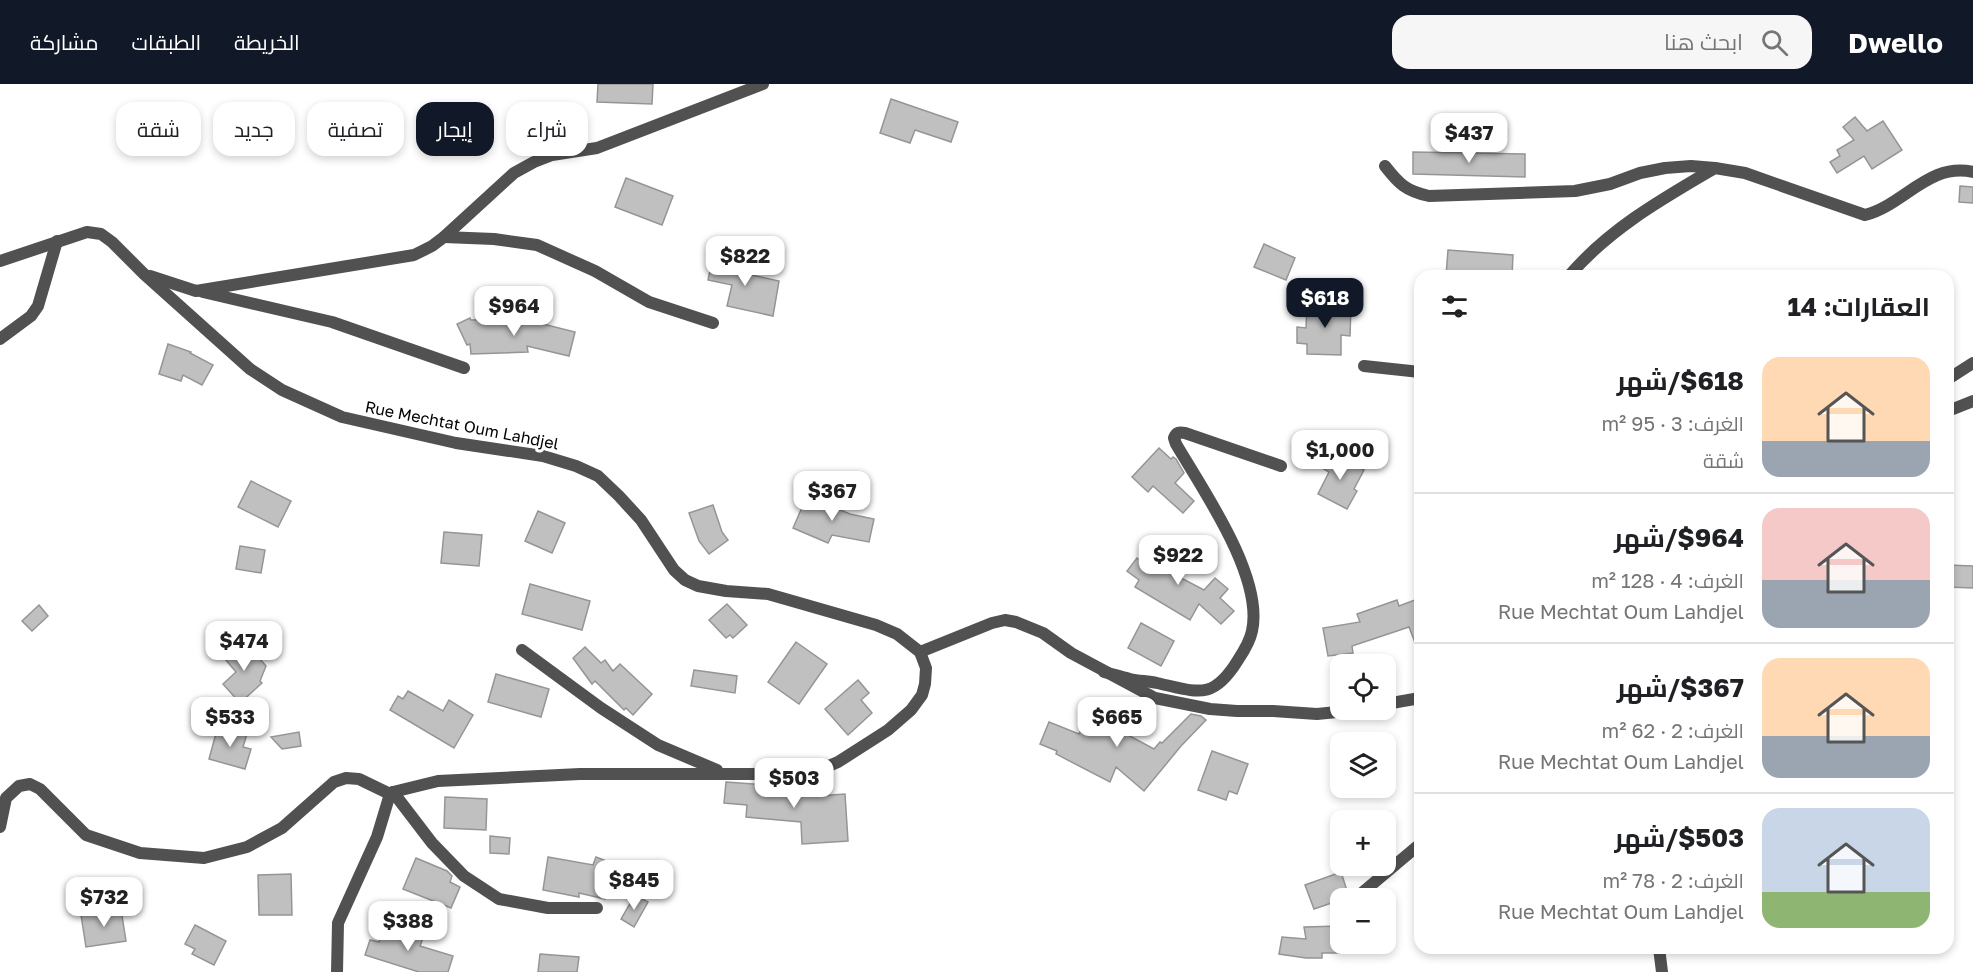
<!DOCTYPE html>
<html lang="ar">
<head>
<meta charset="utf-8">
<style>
  :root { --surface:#fff; --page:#f6f6f6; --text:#202124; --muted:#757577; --line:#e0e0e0; --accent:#111827 }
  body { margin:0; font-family:"Golos Text",Cairo,sans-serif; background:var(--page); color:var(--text); direction:rtl; height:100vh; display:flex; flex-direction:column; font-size:22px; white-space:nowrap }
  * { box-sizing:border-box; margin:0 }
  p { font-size:20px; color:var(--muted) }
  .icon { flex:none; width:33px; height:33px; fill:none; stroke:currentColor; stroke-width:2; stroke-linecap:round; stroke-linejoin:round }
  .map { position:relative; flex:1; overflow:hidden; direction:ltr }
  .panel { position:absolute; left:1414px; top:186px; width:540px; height:684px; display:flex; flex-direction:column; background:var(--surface); border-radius:18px; box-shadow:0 3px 9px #0003; direction:rtl }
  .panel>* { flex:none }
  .hud { position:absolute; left:18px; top:18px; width:570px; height:54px; direction:rtl; display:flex; gap:12px }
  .fabs { position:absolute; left:1330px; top:570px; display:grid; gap:12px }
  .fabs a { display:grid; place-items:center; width:66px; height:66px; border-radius:12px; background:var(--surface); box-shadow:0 3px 9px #0003; font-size:30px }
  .price { position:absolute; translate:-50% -51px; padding:0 14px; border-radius:12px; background:#fff; color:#222; font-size:20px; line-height:39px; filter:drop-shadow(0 2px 3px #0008) }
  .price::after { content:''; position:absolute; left:50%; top:36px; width:18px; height:14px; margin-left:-9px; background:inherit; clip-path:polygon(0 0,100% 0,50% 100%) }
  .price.active { background:var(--accent); color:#fff }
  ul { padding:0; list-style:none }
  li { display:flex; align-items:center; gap:18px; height:150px; padding:0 24px }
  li+li { border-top:2px solid var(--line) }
  li span { display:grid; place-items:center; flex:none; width:168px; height:120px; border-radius:18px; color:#555 }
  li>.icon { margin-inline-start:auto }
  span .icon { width:72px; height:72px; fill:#fffc; stroke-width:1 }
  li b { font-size:26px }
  h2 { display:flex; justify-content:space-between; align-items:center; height:72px; padding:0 24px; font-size:26px }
  .tag { padding:0 21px; border-radius:18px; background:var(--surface); box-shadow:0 3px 9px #0003; font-size:21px; line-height:54px }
  .tag.active { background:var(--accent); color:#fff }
  header { display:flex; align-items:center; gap:36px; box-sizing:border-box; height:84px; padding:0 30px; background:var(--accent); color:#fff }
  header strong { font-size:28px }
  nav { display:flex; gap:33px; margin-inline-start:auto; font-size:21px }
  .search { width:420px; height:54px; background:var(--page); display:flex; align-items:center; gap:15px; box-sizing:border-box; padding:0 21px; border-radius:18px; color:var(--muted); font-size:22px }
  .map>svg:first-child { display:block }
  .building { fill:#c0c0c0; stroke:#959595; stroke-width:1.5 }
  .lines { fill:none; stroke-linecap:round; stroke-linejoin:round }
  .minor { stroke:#515151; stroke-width:12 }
  .labels { text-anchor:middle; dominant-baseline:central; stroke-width:6; stroke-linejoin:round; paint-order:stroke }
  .street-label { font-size:16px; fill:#000; stroke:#fff }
</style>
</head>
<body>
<header>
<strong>Dwello</strong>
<div class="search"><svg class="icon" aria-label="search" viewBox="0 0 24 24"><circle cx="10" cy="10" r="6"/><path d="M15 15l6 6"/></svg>ابحث هنا</div>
<nav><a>الخريطة</a><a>الطبقات</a><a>مشاركة</a></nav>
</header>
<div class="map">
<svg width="1973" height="888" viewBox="0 0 1973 888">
  <rect width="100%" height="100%" fill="#fff"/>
  <!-- building -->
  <g class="building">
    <path d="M598,0H653L652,20L597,18Z"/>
    <path d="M891,15L958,38L951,58L915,46L910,59L880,49Z"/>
    <path d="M1855,33L1867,47L1883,37L1902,66L1872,85L1864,72L1837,89L1830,78L1840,72L1837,66L1854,56L1843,43Z"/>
    <path d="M1413,68L1525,70V93L1413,90Z"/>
    <path d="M626,94L673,112L662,141L615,123Z"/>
    <path d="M1960,102L1973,103V119L1959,118Z"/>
    <path d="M1264,160L1295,174L1286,196L1254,183Z"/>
    <path d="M1448,166L1513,171L1512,192H1446Z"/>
    <path d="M713,173L744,180L743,189L779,197L773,232L727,222L732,201L708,196Z"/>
    <path d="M1307,220L1351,222L1350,252L1341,251V271L1307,270V260L1297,259V243L1306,244Z"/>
    <path d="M470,234L471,236L523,235L575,248L569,272L527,262L528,268L471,270L470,260L467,261L457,240Z"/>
    <path d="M168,260L191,268L190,269L213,281L202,301L183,291L181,297L159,290Z"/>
    <path d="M1159,364L1171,375L1173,373L1176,375L1184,389L1175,399L1194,417L1183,429L1153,402L1148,408L1132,393Z"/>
    <path d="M1331,368L1364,386L1354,405L1357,407L1347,425L1318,410L1329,388L1322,384Z"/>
    <path d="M251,397L291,417L278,443L238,423Z"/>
    <path d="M807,412L850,430L874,435L869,458L832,451L828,459L793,444Z"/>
    <path d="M713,421L722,448L728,456L709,470L699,457L689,429Z"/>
    <path d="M538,427L565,439L552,469L525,457Z"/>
    <path d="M444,448L482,451L479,482L441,479Z"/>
    <path d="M1164,454L1175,460L1169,471L1188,482L1181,494L1204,506L1215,494L1228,505L1220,514L1234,527L1221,540L1199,520L1190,536L1135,503L1139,496L1127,487L1137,474L1147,482Z"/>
    <path d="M240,462L265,466L261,489L236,485Z"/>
    <path d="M1948,481L1973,482V504L1948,503Z"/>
    <path d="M530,500L590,517L582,546L522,530Z"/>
    <path d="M1420,514V569H1419L1409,543L1352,562L1353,569L1328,572L1323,544L1360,538L1357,530L1397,516L1399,522Z"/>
    <path d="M727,520L747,541L733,554L730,551L726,554L709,536Z"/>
    <path d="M39,521L48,532L32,547L22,537Z"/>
    <path d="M1141,539L1174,557L1161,582L1128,564Z"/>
    <path d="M245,558L266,582L260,597L262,599L240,619L223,600L236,588L225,575Z"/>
    <path d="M796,558L827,580L799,620L768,598Z"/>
    <path d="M585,563L601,579L605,576L613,587L620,580L652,610L633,631L626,624L624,626L595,597L592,600L573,574Z"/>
    <path d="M694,586L737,592L735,609L691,602Z"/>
    <path d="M496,590L549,605L541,633L488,618Z"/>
    <path d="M858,596L869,609L861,616L872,629L848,651L825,625Z"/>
    <path d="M408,607L443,627L449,616L473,631L454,664L390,626L398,612L403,615Z"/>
    <path d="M1091,627L1112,638L1113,636L1127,641L1124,649L1154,665L1160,658L1162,659L1191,630L1201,632L1206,636L1181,662L1144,707L1116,683L1110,698L1056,670L1057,667L1040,660L1049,638L1079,650Z"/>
    <path d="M218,642L247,650L243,663L251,665L245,685L209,675Z"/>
    <path d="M299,648L301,662L282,665L271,653Z"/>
    <path d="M1212,667L1248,680L1237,710L1229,707L1226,716L1198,706Z"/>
    <path d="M726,698L782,702V705L816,703L817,712L845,710L848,757L802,760L801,738L746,733L747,721L724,719Z"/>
    <path d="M445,713L487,715L486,746L444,744Z"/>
    <path d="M490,752L510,754L509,770L490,769Z"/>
    <path d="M548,773L593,781L596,773L614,780L606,801H608L605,815L579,809V813L543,806Z"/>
    <path d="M416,774L447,787L452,792L450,798L460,803L451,824L403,805Z"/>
    <path d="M1341,788L1349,813L1314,825L1305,801Z"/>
    <path d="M291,790L292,831H259L258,791Z"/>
    <path d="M635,811L648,818L634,843L621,835Z"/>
    <path d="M121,825L126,857L86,863L81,831Z"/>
    <path d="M195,841L226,857L214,881L192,870L195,865L185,860Z"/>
    <path d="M384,842L423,854L420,862L453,872L448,888H419L365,871L370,856L379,858Z"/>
    <path d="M1341,842V869H1322V874H1306L1279,870L1282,853L1306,855L1304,843Z"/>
    <path d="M540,870L579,873L577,888H538Z"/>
  </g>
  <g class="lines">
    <!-- minor -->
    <g class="minor">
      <path d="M1385,82C1399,100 1406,107 1429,112L1575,107L1610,100L1640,89L1665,84L1691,82L1715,84"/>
      <path d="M444,153L494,155L537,161L595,187L649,218L713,239"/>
      <path d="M0,177L87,148L101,150L112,158L144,190L250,285L282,306L342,333L456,359L543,372L576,382L598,392L619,412L641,436L674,486L685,496L698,502L726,507L768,510L876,541L897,550L920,568L926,584L925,600L922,611L911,626L888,646L838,678L817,687L794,690H580L438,697L393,708L390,710L377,753L338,839L337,888"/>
      <path d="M150,192L196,207L414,171L432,162L444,153L514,89L534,78L552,71L597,64L763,0"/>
      <path d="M1569,192C1609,145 1662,115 1715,84L1745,89L1865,131C1904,121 1929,78 1973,88"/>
      <path d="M203,208L332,238L464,284"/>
      <path d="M0,255L31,232L38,222L57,157"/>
      <path d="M1364,282L1420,288"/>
      <path d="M1948,295L1973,279"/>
      <path d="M1948,327L1973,317"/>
      <path d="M522,566L601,624L658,661L717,686"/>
      <path d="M920,568L992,539L1005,536L1016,538L1043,549L1071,569L1155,614L1210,625L1237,627H1273L1317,630L1357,626"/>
      <path d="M1104,588C1112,590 1121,593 1130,595C1139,597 1148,597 1157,599C1198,608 1213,617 1238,576C1244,567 1250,557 1252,547C1264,493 1203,406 1176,360L1174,354C1176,348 1179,348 1185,349L1281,382"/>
      <path d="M1386,620L1420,614"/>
      <path d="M393,708L432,759L464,792L499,815L548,824H597"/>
      <path d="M0,743L6,714L19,702L30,700L40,705L86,751L140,769L204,774L247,763L282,744L334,698L346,694L359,695L390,710"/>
      <path d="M1357,813L1420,760"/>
      <path d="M1659,864L1662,888"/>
    </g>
  </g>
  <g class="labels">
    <!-- street labels -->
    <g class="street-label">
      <text transform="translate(462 341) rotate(11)">Rue Mechtat Oum Lahdjel</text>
    </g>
  </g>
</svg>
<div class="fabs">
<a><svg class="icon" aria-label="locate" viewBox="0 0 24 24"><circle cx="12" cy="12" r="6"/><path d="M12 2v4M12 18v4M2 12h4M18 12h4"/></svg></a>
<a><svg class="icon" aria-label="layers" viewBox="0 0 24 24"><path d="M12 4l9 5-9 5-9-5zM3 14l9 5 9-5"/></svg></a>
<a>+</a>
<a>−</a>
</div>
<b class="price" style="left:1469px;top:80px">$437</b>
<b class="price" style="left:745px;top:203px">$822</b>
<b class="price active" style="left:1325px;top:245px">$618</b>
<b class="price" style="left:514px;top:253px">$964</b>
<b class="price" style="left:1340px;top:397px">$1,000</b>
<b class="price" style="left:832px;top:438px">$367</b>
<b class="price" style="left:1178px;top:502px">$922</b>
<b class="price" style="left:244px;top:588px">$474</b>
<b class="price" style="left:230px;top:664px">$533</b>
<b class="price" style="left:1117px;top:664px">$665</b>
<b class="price" style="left:794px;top:725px">$503</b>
<b class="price" style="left:634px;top:827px">$845</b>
<b class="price" style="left:104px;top:844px">$732</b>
<b class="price" style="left:408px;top:868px">$388</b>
<div class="hud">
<a class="tag">شراء</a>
<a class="tag active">إيجار</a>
<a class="tag">تصفية</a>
<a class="tag">جديد</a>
<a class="tag">شقة</a>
</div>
<section class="panel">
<h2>العقارات: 14<svg class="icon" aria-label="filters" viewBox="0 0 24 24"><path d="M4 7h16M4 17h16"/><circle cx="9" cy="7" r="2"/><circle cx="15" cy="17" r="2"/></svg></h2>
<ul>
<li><span style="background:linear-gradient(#ffd9b3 70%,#9aa5b1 0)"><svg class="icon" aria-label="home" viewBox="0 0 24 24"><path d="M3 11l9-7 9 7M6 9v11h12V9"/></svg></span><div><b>$618/شهر</b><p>الغرف: 3 · 95 m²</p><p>شقة</p></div></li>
<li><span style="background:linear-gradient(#f6c9c9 60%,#9aa5b1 0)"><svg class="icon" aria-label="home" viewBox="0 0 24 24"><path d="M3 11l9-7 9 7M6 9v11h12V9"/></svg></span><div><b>$964/شهر</b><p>الغرف: 4 · 128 m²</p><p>Rue Mechtat Oum Lahdjel</p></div></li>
<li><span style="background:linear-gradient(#ffd9b3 65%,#9aa5b1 0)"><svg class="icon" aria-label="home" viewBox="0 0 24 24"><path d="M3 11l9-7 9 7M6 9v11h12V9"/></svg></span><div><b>$367/شهر</b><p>الغرف: 2 · 62 m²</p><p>Rue Mechtat Oum Lahdjel</p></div></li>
<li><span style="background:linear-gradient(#c9d6e8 70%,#8fb573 0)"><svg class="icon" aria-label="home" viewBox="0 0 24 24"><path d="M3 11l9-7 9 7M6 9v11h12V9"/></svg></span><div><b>$503/شهر</b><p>الغرف: 2 · 78 m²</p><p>Rue Mechtat Oum Lahdjel</p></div></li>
</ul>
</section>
</div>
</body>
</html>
